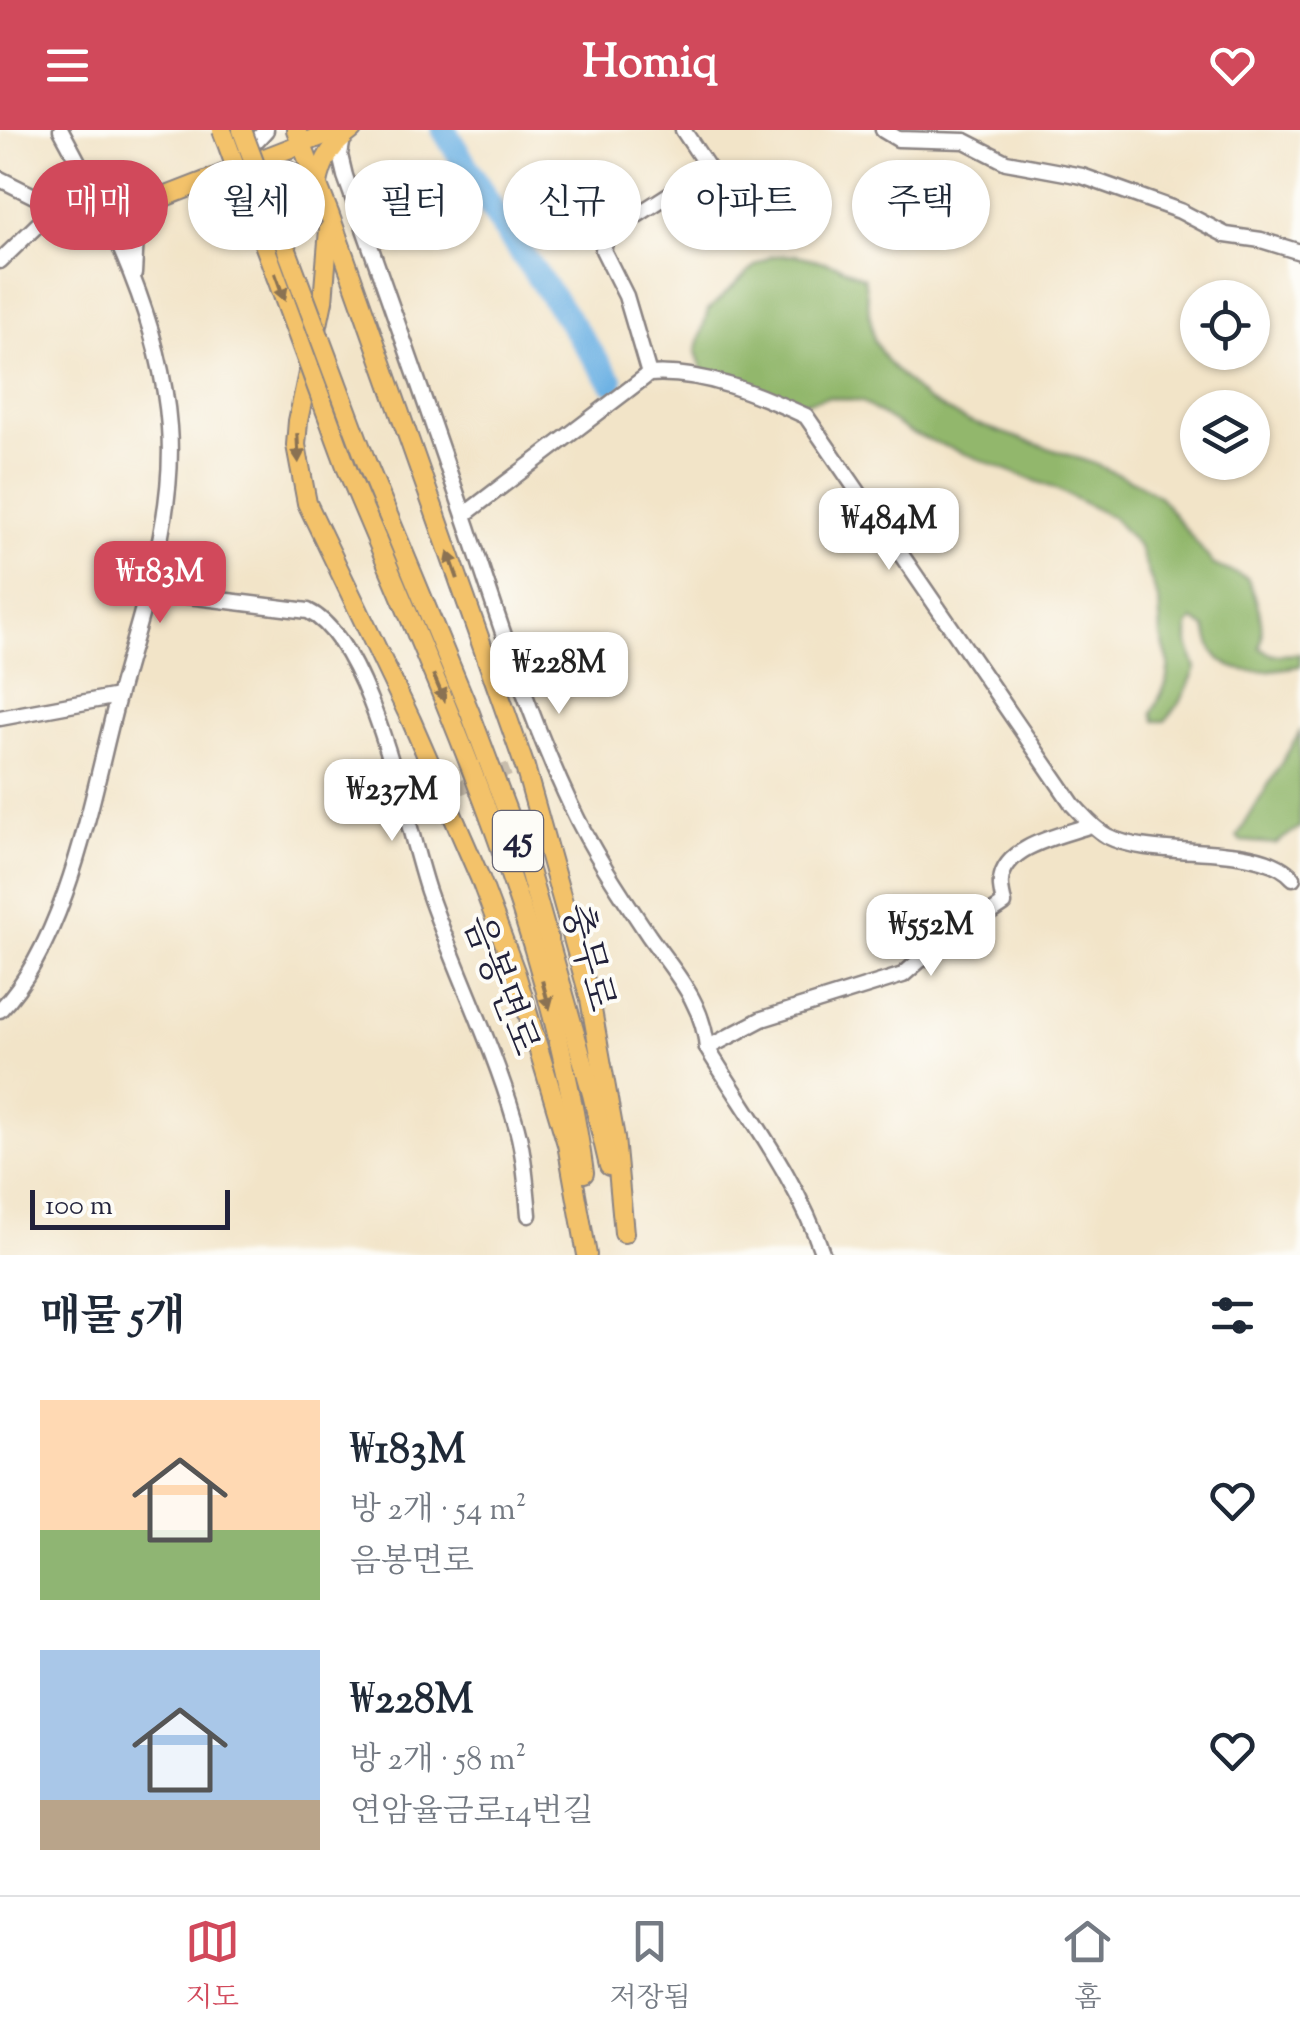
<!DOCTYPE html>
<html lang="ko">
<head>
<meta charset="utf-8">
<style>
  :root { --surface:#fff; --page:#f2f2f3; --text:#1f2937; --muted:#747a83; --line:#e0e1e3; --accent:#d1495b }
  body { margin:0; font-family:"Sorts Mill Goudy","Noto Serif KR",serif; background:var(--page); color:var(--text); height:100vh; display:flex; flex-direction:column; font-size:38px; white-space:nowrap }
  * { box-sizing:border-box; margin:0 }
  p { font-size:32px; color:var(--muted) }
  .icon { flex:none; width:55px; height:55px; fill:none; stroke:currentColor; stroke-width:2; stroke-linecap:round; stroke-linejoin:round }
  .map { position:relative; height:1125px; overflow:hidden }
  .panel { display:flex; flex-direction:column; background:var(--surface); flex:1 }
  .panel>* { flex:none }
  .hud { position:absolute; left:30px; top:30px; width:1240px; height:90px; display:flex; gap:20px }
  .controls { position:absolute; left:1180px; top:150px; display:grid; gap:20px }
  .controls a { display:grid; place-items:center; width:90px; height:90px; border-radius:50%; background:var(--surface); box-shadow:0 2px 8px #0004; font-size:50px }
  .scale { position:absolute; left:30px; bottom:25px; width:200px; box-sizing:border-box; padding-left:10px; border:5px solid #22223b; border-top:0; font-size:28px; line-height:35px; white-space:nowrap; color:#22223b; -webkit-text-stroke:8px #fdfcf7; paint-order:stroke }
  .price { position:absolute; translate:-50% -85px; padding:0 22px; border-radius:20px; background:#fff; color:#222; font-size:32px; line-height:65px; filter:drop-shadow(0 2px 5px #0008) }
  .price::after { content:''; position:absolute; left:50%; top:60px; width:30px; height:22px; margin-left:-15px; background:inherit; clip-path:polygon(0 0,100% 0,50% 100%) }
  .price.selected { background:var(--accent); color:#fff }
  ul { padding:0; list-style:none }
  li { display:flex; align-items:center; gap:30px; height:250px; padding:0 40px }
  li span { display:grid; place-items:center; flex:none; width:280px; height:200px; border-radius:0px; color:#555 }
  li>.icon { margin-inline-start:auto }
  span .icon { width:120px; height:120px; fill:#fffc; stroke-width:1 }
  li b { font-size:42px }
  h2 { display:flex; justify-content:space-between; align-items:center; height:120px; padding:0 40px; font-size:42px }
  .tag { padding:0 35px; border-radius:45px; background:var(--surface); box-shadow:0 2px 8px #0004; font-size:35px; line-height:90px }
  .tag.selected { background:var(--accent); color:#fff }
  header { display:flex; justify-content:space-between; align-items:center; height:130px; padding:0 40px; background:var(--accent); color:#fff; font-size:45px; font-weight:800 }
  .menu { display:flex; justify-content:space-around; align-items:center; height:140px; border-top:2px solid var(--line); background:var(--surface); font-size:28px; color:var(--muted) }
  .menu a { display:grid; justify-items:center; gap:5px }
  .menu .selected { color:var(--accent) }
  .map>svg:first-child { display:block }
  .forest { fill:#92b76c; stroke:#5a6c54; stroke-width:2.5 }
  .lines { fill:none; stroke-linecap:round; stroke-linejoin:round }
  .river { stroke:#6eb2e4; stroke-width:25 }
  .minor-tunnel { stroke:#c8bdac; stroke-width:14; stroke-dasharray:14 7; stroke-linecap:butt }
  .minor-casing { stroke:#8a8382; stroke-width:19 }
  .major-casing { stroke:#8a8382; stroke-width:22 }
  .minor { stroke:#fff; stroke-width:14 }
  .major { stroke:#f3c26a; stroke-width:18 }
  .major-bridge-casing { stroke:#8a8382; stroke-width:22; stroke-linecap:butt }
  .major-bridge { stroke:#f3c26a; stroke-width:18 }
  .oneway { fill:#8a7252 }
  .labels { text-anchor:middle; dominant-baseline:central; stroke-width:8; stroke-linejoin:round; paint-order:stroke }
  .shield { fill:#fdfcf7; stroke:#646373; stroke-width:2.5 }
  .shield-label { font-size:35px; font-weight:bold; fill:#22223b }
  .street-label { font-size:38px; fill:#22223b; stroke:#fdfcf7 }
</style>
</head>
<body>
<header><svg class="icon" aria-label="menu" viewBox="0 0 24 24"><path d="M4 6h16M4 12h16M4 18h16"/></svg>Homiq<svg class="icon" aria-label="heart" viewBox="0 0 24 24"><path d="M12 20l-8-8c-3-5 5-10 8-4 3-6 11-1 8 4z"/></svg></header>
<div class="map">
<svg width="1300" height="1125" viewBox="0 0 1300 1125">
  <rect width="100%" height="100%" fill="#fdfcf7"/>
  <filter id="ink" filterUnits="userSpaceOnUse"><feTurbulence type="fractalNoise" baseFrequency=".01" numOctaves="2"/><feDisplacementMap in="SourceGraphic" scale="20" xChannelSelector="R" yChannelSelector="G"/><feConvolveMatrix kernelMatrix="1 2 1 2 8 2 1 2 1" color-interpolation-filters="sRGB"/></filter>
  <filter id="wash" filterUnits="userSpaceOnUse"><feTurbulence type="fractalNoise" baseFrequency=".0048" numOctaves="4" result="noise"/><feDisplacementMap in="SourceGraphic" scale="40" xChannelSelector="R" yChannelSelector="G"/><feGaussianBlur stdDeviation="2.25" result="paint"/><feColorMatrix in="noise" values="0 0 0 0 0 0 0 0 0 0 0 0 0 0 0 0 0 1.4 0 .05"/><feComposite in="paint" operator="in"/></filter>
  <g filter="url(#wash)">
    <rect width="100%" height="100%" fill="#f2e4c8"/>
    <!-- forest -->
    <g class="forest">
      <path d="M797,125L836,135L864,148L874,210L887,232L925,269L965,290L1095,334L1136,352L1160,367L1214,435L1247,448C1258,471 1265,492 1260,518L1273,525L1300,524V536C1273,540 1232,550 1214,522C1210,517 1208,505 1206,498L1193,490L1188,496V514L1196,539L1180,573L1165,591H1155L1152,583L1166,554L1169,534L1161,507L1159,472L1139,417L1113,388L1056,359L911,303L862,272L829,267L796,274L703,242L696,222L708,180L756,135L772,126Z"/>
      <path d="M1300,602V697L1275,714L1241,711L1237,707Z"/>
    </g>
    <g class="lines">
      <!-- river -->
      <path class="river" d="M444,0L502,95L611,251"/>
    </g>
  </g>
  <g filter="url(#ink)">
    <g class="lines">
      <!-- minor-tunnel -->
      <path class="minor-tunnel" d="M437,666L529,632"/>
      <!-- minor casing -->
      <g class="minor-casing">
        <g id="minor">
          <path d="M883,0L898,9L965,11L1006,32L1082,46L1180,81L1226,105L1261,110L1300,122"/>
          <path d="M343,7L340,25L345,46C387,162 428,280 468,397C499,491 529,587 571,676C592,721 621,764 649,806C675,843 703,872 707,918C749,987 797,1048 823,1125"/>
          <path d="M243,25L266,0"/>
          <path d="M250,35L290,40L318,53"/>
          <path d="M0,49L56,77"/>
          <path d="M0,131L56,77L73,84L110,88"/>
          <path d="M134,144L136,105L148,73"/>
          <path d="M649,244L626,166L603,120L606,110L620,96L709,39L683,0"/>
          <path d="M464,385L649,244C703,240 757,264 806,286L1073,675C1084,686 1094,699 1107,706C1155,731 1259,709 1293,748"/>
          <path d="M148,461L308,481C371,510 406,695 428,761C454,837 491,910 514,988C524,1019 526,1053 529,1085"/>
          <path d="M0,588L118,566"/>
          <path d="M404,679L426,670"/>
          <path d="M0,880C70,807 93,659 119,563C142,477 176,387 169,297C161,191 111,91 61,0"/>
          <path d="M707,918L762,889L903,845L919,831L1004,774C1003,767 1000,758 1001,751C1004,715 1064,705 1091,695"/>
        </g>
      </g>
      <!-- major casing -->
      <g class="major-casing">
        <g id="major">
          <path d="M296,0L329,83L525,637L590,869L615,1008L624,1103"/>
          <path d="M318,53C323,29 332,15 352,0"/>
          <path d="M110,88L337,0"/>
          <path d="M329,99L323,171L298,291L296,315L307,373L411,590L480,748L516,844L567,1014L587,1125"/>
          <path d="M367,334L470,583L528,737L592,964L609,1036"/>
          <path d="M347,339C442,566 550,797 584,1043"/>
        </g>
      </g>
      <!-- minor -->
      <use href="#minor" class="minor"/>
      <!-- major -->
      <use href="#major" class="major"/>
      <!-- major-bridge casing -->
      <g class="major-bridge-casing">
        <g id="major-bridge">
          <path d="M222,0L347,339"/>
          <path d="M242,0L367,334"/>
        </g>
      </g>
      <!-- major-bridge -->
      <use href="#major-bridge" class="major-bridge"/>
    </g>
    <!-- one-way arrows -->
    <defs><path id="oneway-solid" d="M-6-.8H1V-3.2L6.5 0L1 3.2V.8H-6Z" transform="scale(2.5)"/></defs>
    <g class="oneway">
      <use href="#oneway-solid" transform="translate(280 157) rotate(70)"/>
      <use href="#oneway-solid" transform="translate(298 318) rotate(87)"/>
      <use href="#oneway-solid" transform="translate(453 435) rotate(-109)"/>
      <use href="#oneway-solid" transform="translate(439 558) rotate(67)"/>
      <use href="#oneway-solid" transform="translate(546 865) rotate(75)"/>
    </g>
  </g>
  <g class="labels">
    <!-- shield labels -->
    <rect class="shield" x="493" y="681" width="50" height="60" rx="8"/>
    <g class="shield-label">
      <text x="518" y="711">45</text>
    </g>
    <!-- street labels -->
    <g class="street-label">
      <text transform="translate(586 828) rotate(75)">충무로</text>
      <text transform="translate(499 856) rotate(69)">음봉면로</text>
    </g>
  </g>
</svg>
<div class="controls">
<a><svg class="icon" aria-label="locate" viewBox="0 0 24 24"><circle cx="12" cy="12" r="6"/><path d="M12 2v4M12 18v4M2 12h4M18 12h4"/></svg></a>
<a><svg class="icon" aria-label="layers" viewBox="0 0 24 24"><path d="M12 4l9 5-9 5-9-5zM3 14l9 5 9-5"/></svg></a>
</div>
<div class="scale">100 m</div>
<b class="price" style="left:889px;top:443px">₩484M</b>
<b class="price selected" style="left:160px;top:496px">₩183M</b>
<b class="price" style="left:559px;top:587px">₩228M</b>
<b class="price" style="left:392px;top:714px">₩237M</b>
<b class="price" style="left:931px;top:849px">₩552M</b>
<div class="hud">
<a class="tag selected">매매</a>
<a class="tag">월세</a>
<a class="tag">필터</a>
<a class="tag">신규</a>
<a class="tag">아파트</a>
<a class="tag">주택</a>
</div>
</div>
<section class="panel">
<h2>매물 5개<svg class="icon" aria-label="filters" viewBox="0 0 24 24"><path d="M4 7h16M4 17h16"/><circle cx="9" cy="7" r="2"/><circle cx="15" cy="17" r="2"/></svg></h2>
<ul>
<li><span style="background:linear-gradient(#ffd9b3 65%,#8fb573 0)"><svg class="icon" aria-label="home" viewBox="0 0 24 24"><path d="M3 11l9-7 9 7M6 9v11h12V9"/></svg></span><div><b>₩183M</b><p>방 2개 · 54 m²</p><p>음봉면로</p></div><svg class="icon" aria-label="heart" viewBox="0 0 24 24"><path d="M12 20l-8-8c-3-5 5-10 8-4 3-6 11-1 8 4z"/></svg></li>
<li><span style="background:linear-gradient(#a9c7e8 75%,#b9a48a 0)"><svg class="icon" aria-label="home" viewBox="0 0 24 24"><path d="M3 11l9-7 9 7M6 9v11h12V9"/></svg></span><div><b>₩228M</b><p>방 2개 · 58 m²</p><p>연암율금로14번길</p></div><svg class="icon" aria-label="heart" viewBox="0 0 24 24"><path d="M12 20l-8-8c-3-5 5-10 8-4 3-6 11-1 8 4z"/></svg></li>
</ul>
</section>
<nav class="menu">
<a class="selected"><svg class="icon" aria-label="map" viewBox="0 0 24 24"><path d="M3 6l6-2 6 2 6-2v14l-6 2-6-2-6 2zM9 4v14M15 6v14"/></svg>지도</a>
<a><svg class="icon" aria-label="saved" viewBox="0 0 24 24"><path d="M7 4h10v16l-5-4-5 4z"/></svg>저장됨</a>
<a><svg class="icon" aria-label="home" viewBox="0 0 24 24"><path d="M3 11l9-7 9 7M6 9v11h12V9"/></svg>홈</a>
</nav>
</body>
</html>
